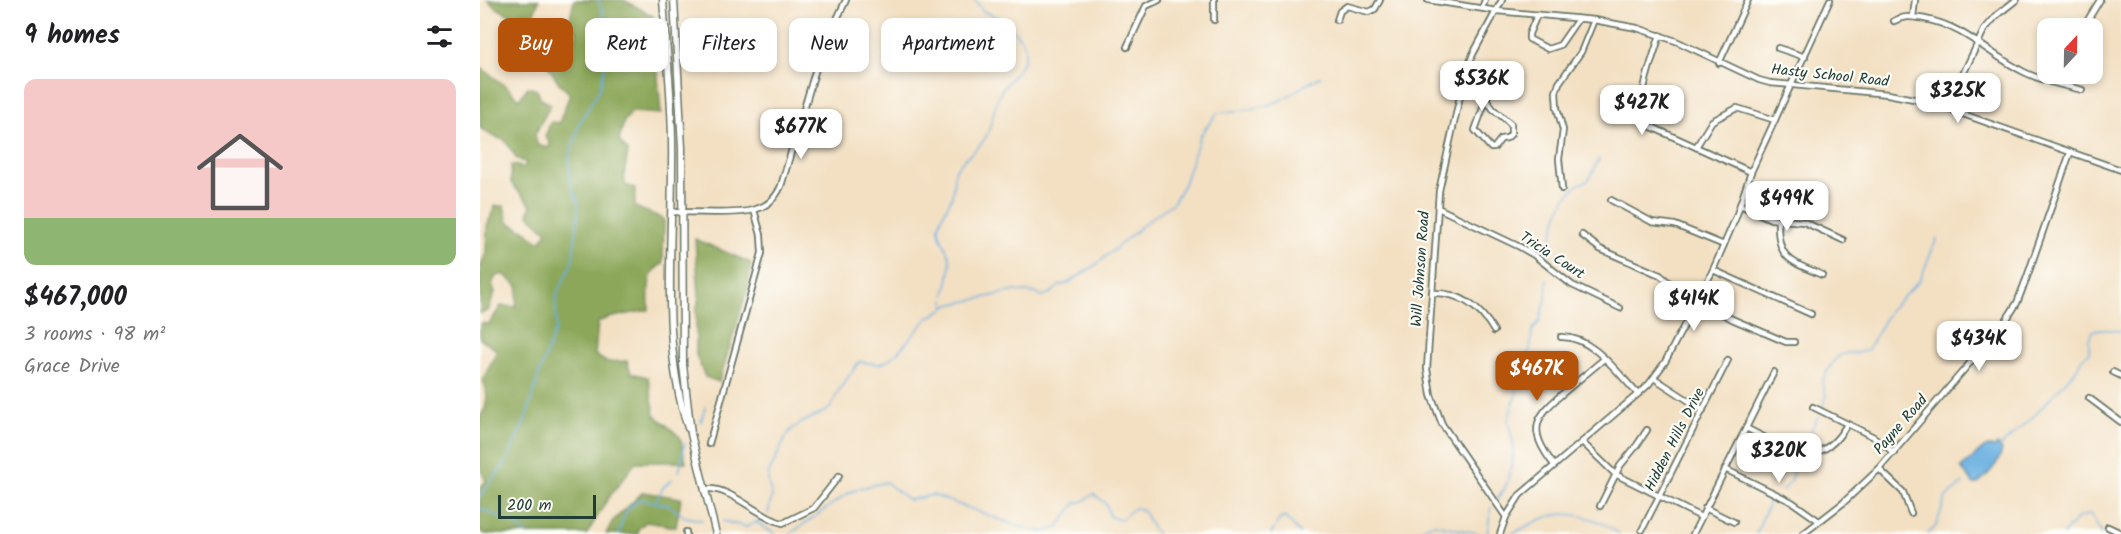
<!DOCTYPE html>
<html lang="en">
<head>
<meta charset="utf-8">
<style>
  :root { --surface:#fff; --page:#f6f6f6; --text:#202124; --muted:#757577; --accent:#b45309 }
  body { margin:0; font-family:Kalam,sans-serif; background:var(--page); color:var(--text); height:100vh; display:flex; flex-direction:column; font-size:22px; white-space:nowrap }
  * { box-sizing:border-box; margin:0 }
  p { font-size:20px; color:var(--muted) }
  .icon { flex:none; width:33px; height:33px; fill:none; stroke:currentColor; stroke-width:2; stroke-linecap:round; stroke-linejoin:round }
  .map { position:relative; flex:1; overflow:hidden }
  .drawer { display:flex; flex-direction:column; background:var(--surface); width:480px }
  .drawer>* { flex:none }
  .guide { position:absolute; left:18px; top:18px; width:570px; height:54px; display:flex; gap:12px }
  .needle { width:39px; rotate:22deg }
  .fabs { position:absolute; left:1557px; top:18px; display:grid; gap:12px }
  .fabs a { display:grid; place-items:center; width:66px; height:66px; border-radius:12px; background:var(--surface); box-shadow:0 3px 9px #0003; font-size:30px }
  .scale { position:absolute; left:18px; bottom:15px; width:98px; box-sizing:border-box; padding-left:6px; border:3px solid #1f3d34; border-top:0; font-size:16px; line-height:21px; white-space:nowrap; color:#1f3d34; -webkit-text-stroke:4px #fdfcf7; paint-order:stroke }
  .price { position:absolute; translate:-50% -51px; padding:0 14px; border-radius:12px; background:#fff; color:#222; font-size:20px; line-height:39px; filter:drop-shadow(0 2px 3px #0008) }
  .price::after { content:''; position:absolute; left:50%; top:36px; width:18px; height:14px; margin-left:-9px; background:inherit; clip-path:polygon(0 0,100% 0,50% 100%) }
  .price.active { background:var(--accent); color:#fff }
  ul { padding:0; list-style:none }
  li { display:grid; align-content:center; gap:12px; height:318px; padding:0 24px }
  li span { display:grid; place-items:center; height:186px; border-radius:12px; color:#555 }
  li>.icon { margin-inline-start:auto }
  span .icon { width:108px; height:108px; fill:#fffc; stroke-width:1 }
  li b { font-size:26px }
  h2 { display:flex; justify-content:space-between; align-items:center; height:72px; padding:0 24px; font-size:26px }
  .chip { padding:0 21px; border-radius:12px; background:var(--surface); box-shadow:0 3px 9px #0003; font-size:21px; line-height:54px }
  .chip.active { background:var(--accent); color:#fff }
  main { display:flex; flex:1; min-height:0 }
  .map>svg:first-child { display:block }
  .forest { fill:#8ca75a; stroke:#567247; stroke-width:1.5 }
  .water { fill:#6bb0e1; stroke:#45768a; stroke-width:1.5 }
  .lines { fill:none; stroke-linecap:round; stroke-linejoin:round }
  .stream { stroke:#6bb0e1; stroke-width:1.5 }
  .minor-casing { stroke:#697666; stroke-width:8 }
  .major-casing { stroke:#697666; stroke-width:9 }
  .minor { stroke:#fff; stroke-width:4.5 }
  .major { stroke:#fff; stroke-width:6 }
  .labels { text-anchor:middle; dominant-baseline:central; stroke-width:4.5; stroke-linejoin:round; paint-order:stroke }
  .street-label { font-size:15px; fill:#1f3d34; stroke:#fdfcf7 }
</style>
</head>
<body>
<main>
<section class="drawer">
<h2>9 homes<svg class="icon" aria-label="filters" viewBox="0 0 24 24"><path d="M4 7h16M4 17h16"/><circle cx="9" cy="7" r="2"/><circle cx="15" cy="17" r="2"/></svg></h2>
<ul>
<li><span style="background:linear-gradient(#f6c9c9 75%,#8fb573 0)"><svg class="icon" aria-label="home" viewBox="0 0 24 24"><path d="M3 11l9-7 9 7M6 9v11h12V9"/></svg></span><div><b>$467,000</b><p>3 rooms · 98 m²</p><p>Grace Drive</p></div></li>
</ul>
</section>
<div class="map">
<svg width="1641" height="534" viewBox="0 0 1641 534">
  <rect width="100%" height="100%" fill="#fdfcf7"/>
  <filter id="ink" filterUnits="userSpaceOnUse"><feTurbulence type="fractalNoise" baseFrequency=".0167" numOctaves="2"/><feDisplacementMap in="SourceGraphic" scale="12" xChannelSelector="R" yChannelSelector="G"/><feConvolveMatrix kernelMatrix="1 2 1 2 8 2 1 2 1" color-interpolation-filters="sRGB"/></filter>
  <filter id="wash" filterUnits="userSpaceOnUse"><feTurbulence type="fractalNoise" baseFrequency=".008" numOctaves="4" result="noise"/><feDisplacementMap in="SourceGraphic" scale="24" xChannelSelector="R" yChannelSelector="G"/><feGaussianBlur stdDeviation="1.35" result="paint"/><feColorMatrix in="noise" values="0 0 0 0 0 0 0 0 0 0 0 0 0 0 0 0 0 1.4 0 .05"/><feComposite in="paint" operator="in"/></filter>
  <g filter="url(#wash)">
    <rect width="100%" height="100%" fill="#f3e0c3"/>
    <!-- forest -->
    <g class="forest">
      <path d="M7,0H59L53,15L41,12L37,19L15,7Z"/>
      <path d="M94,0H144L173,16L181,114L152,112L144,121L139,141L148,151L144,175L145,185L155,188V207L184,219L183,264C165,271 169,294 169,310L128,318L118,322L115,355L126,362L147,361L151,373L168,377L175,415L200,437L206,462H156L127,500L107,534H5L0,531V487L6,481L0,469V417L5,409L7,396L3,379L17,350L0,339V323L9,324L21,306L36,307L38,286L23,274L15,277L12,285L15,292L8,311L0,313V269L6,252L7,226L15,206H24L28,222L45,231L60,242L67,232L48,214L51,205L31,183V165L45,167L46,163L36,158L25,140L14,137L0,128V67L27,87L39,99L48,87L57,90L61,99L71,104L55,134L57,145L69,148L70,143L65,136L71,122L79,123L90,94L79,83L64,60L70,40L92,45L97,32L89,22Z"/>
      <path d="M215,239L271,263L268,287L239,382L225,377L216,355V311L219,297Z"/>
      <path d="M163,492L201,498L196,527L166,522L158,529V534H126L132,522Z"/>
    </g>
    <!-- water -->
    <path class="water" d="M1517,444L1522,450C1519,463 1508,476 1497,484H1494L1481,468L1505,447H1515Z"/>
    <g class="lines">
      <!-- stream -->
      <g class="stream">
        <path d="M1069,256C1073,232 1076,205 1095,187C1099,183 1104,183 1108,180C1113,175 1115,165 1119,159"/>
        <path d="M465,295C467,284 472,271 470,259C468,248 457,236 459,225C460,218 469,205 472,196C474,185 472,173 479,165C488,154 500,149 507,135C513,121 514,104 521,91C529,78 547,65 545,48C544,37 531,32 528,22L503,11L495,0"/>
        <path d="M464,300L465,306"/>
        <path d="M1343,406L1346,396L1342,381C1349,369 1353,355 1368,353C1376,353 1382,353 1388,349L1409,311L1440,280L1457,238"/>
        <path d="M221,422L225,407"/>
        <path d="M1323,446L1338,417"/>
        <path d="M1521,446L1556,414L1596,370L1602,358L1609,353V339L1613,331L1619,329L1641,331"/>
        <path d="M199,472L205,443"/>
        <path d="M1302,491C1312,483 1314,469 1318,457"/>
        <path d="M0,496L26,462L45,420L60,371L76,328V296L92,263L98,217V202L90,182L89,158L100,122L120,88L127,56L123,35V13L118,0"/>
        <path d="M1017,500L1026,486L1033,460L1034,447L1028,420L1037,391L1038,365L1050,350L1052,331L1059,322L1066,300L1067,279"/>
        <path d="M176,501L183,487L193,479"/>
        <path d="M0,508L34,524L47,534"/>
        <path d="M288,514L292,495L288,483V475L306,437L312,429L321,423L346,411L351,407L359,390L379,362L400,364L407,361L417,353L448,318L469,305L535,291L555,293L563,296L571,293L579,286L588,283L617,264L670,219L693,203L704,184L720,136L737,113C756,111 783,109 801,100C815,93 826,82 841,77"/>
        <path d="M243,521L266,527L285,518"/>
        <path d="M276,522L295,534"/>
        <path d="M139,534C142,519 146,506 161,499L188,505L205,517L222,520"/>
        <path d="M310,534L367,494L380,488L406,482L429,500L453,495L540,527L563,532L577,528L596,503L604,501L614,494L626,504L630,517L640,520L654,508L661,509C669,516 669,528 678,534"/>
        <path d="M791,534L799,520L805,517L820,534"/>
        <path d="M935,534L948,525L955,524L1001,534"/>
        <path d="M1007,534L1011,507"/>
        <path d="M1032,534C1042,529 1052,523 1062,519C1086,508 1120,518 1139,534"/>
        <path d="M1276,534L1289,502L1294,498"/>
        <path d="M1448,534L1456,526L1466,497L1483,483"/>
        <path d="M1583,534L1598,518L1610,514L1622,534"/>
      </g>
    </g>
  </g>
  <g filter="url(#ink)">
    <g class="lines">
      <!-- minor casing -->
      <g class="minor-casing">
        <g id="minor">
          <path d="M948,0L1017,11L1114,20L1157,28L1196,41L1279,80L1290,83L1408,94L1449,102L1641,170"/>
          <path d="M1022,0L993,54L984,78L959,191L947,369L951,395L962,424L1026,517"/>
          <path d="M1002,8L1005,0"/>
          <path d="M1057,15L1049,34V39L1068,49L1080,45L1098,19"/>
          <path d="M1433,17L1435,0"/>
          <path d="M734,20V0"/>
          <path d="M857,20L860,11L867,6L889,12L895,9L900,0"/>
          <path d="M1414,21C1425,15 1433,17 1445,19C1486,27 1508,54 1544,72C1562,81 1582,85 1602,90"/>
          <path d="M1603,28L1620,0"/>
          <path d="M1180,35C1173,57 1156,101 1163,123L1271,172"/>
          <path d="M647,47L666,6L679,0"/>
          <path d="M1298,48L1325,57"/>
          <path d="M1239,63L1268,0"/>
          <path d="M1570,82L1576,74"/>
          <path d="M983,84L1001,91L1013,109L1031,124V134L1027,138L1021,139L1014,148H1011L995,130L1007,97"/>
          <path d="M1467,108L1504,30L1517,15L1536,0"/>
          <path d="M1216,147L1232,121L1257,108L1295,120"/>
          <path d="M1082,189L1079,159L1083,130L1077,108L1076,92L1079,83L1101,52L1114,20"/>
          <path d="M1131,200L1172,222L1195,225L1244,245"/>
          <path d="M1260,205L1291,219L1324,222L1363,240"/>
          <path d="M958,208L1040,247L1054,255L1092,285L1140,308"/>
          <path d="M192,212C211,212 256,215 273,210C286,207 296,198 301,186L340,55L366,0"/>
          <path d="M1298,221C1297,259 1310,261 1342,275"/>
          <path d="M1102,235L1120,249L1180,275L1202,293L1252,319L1306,342H1314"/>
          <path d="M1233,270L1331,314"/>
          <path d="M952,293C981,292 1000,307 1014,331"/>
          <path d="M1081,337C1113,336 1138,374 1158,394"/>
          <path d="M1633,372L1641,376"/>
          <path d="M1174,378L1223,410"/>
          <path d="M1609,398L1641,422"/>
          <path d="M1333,407L1394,437L1414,453"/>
          <path d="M1266,428C1305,447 1339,475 1367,424"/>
          <path d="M1102,442L1135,474L1221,517"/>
          <path d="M229,444L282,253L281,235L274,210"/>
          <path d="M1074,465C1045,427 1056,416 1088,389C1100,379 1112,369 1124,359"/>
          <path d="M1245,469L1312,502L1339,521"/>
          <path d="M1399,469L1423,492L1431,513"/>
          <path d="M224,490C246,483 279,518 303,523L334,508L359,476"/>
          <path d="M1120,506L1140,466L1157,445L1167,430"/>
          <path d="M1225,508L1254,522"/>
          <path d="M1628,527L1641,533"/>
          <path d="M1162,530L1248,360"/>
          <path d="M206,534V532"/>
          <path d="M1020,534L1026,517L1040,495L1158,394L1169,384L1185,362L1233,270L1256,217L1271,172L1350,0"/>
          <path d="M1213,534L1294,372"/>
          <path d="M1323,534L1363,503L1399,469L1525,322L1537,303L1547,277L1590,153"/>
        </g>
      </g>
      <!-- major casing -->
      <g class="major-casing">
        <g id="major">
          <path d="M183,0C187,55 193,110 192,165C192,249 181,347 208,428"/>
          <path d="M194,0L202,148L203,365L211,434L236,534"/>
        </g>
      </g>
      <!-- minor -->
      <use href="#minor" class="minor"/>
      <!-- major -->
      <use href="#major" class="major"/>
    </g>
  </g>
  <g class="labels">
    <!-- street labels -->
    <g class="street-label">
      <text transform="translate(1350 76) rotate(6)">Hasty School Road</text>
      <text transform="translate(1072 256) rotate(33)">Tricia Court</text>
      <text transform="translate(941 269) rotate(-86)">Will Johnson Road</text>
      <text transform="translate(1421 425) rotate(-49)">Payne Road</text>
      <text transform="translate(1195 440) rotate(-63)">Hidden Hills Drive</text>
    </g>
  </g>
</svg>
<div class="fabs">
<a><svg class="needle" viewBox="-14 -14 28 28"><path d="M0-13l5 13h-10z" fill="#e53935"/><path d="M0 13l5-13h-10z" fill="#757577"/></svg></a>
</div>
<div class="scale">200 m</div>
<b class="price" style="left:1002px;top:112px">$536K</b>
<b class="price" style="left:1478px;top:124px">$325K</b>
<b class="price" style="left:1162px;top:136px">$427K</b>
<b class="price" style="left:321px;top:160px">$677K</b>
<b class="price" style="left:1307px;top:232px">$499K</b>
<b class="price" style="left:1214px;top:332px">$414K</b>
<b class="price" style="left:1499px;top:372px">$434K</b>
<b class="price active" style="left:1057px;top:402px">$467K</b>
<b class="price" style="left:1299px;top:484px">$320K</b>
<div class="guide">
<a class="chip active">Buy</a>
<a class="chip">Rent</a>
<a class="chip">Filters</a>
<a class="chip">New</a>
<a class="chip">Apartment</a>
</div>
</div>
</main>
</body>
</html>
